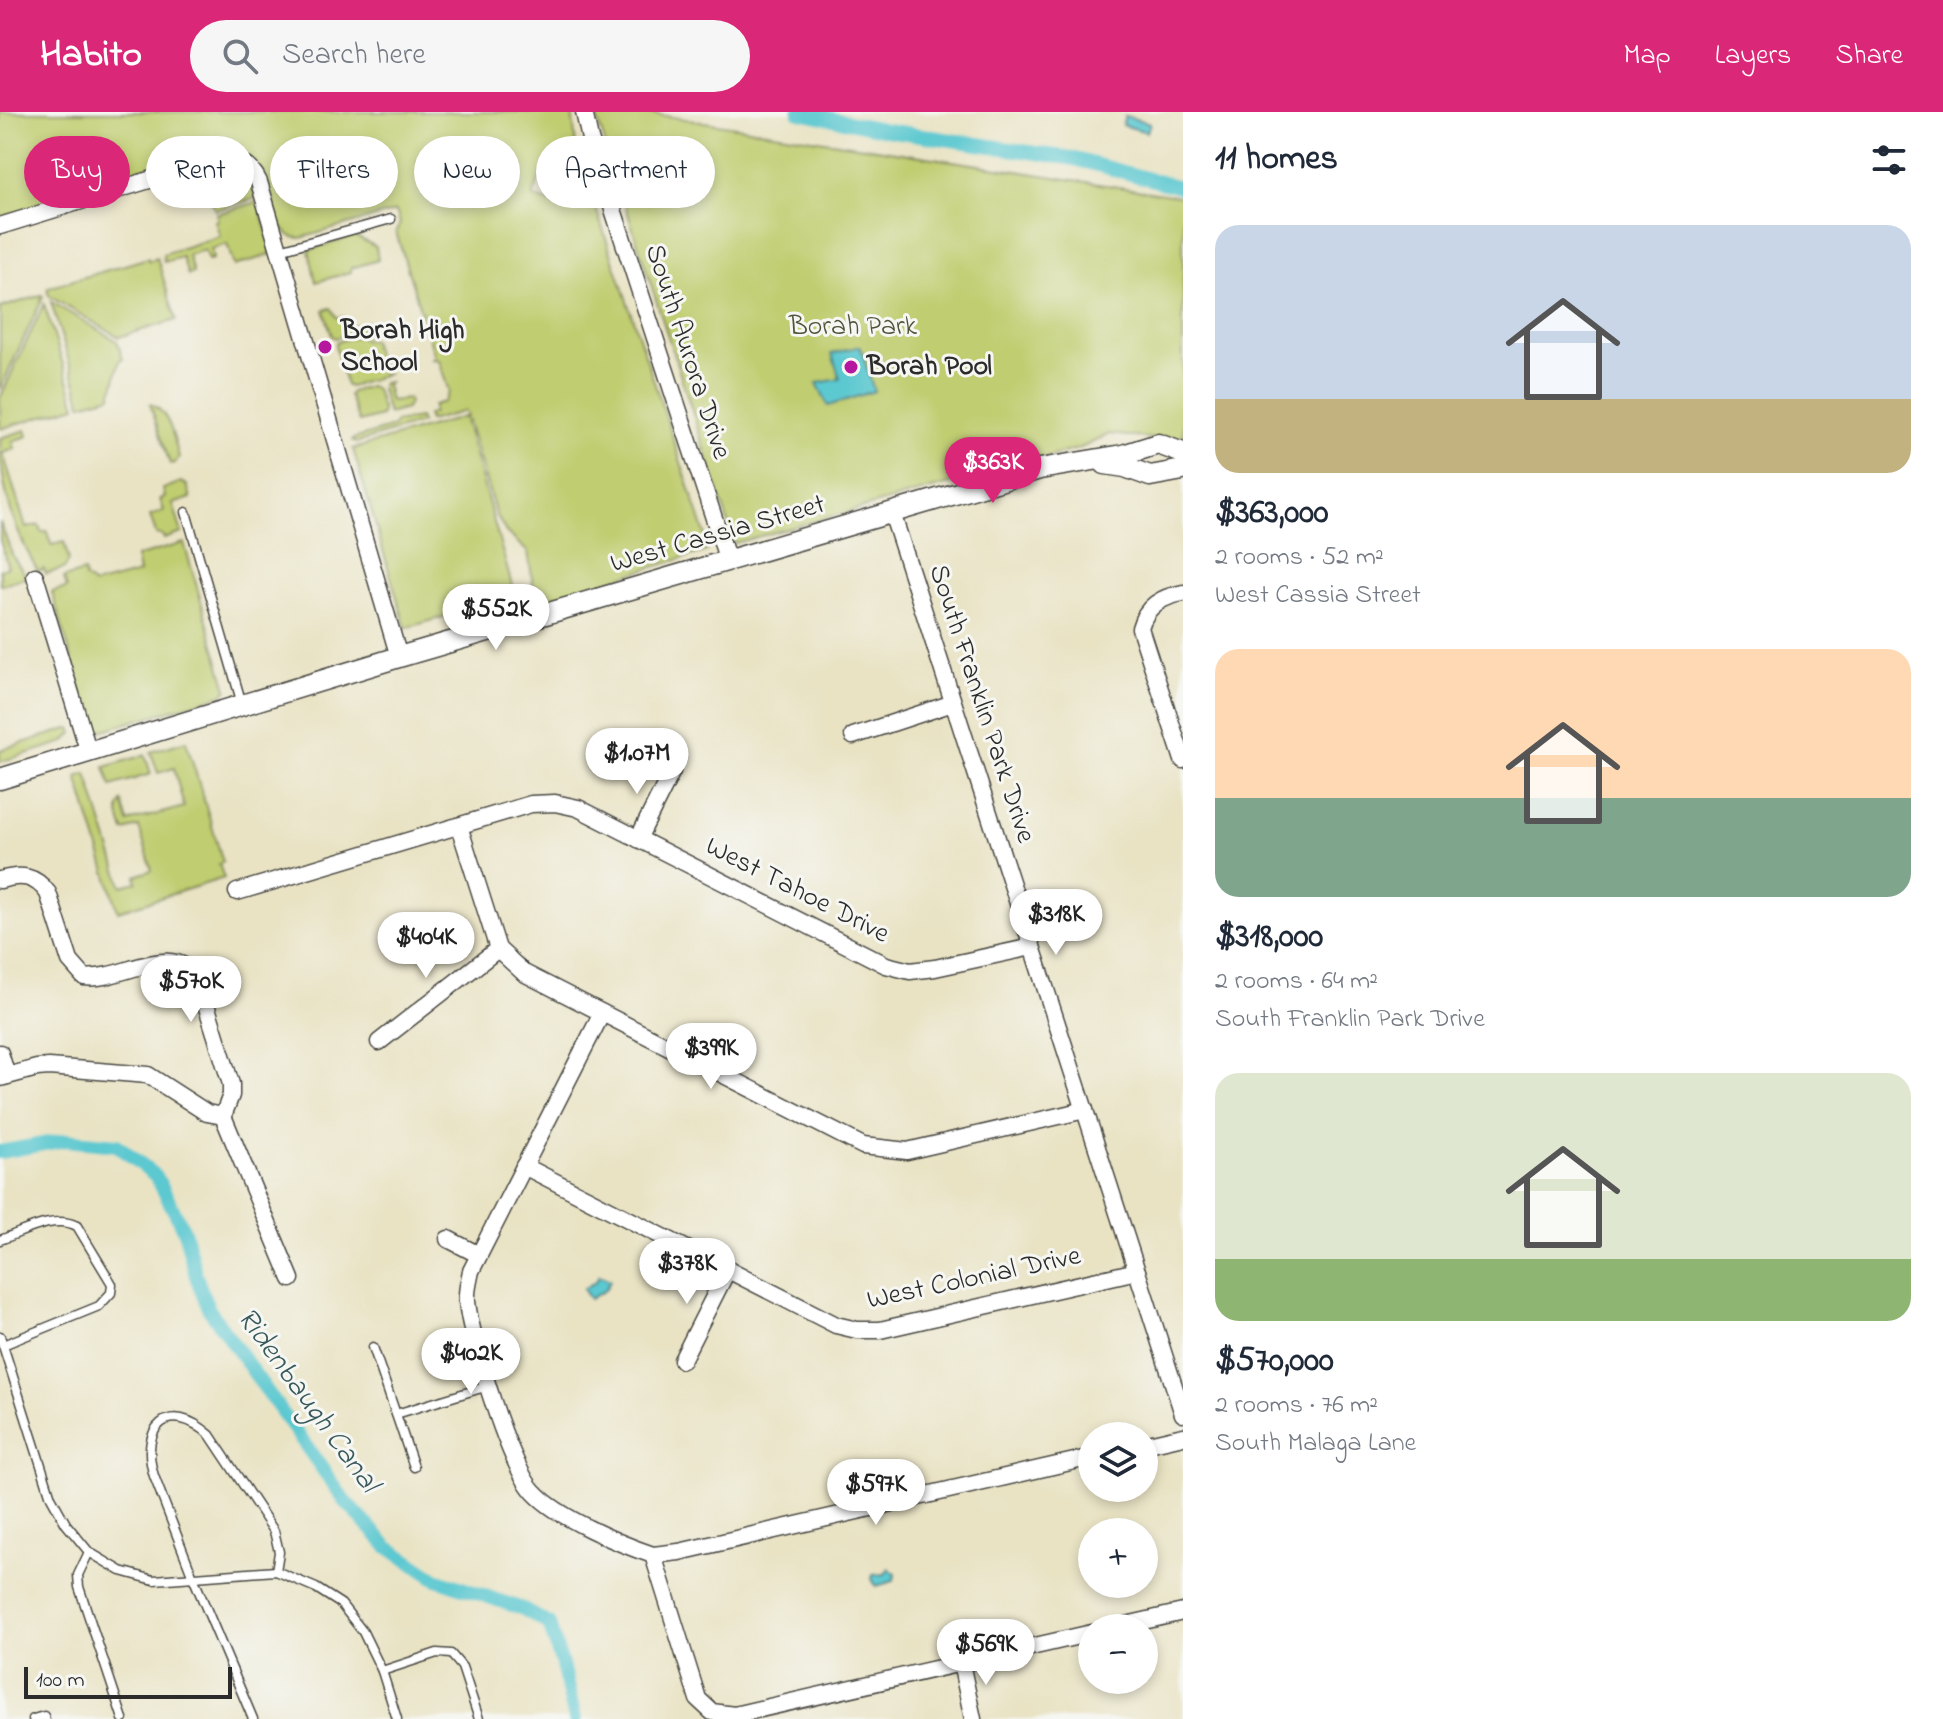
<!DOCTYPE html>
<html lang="en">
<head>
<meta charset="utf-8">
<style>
  :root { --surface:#fff; --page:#f6f6f7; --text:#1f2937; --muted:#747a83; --accent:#db2777 }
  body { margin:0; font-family:"Indie Flower",sans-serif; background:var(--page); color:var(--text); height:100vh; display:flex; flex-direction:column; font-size:30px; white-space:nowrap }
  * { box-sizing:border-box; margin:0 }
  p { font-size:26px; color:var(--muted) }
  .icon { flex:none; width:44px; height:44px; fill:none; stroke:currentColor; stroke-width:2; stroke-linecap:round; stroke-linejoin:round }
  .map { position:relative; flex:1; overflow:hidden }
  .panel { display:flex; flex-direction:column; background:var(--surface); width:760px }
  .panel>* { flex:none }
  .banner { position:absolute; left:24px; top:24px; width:760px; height:72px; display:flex; gap:16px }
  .fabs { position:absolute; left:1078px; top:1310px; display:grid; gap:16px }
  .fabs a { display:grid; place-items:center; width:80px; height:80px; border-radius:50%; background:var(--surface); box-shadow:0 4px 12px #0003; font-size:40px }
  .scale { position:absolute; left:24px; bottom:20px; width:208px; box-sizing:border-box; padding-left:8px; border:4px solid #2b2b2b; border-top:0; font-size:22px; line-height:28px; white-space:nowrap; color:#2b2b2b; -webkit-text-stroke:6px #f6f6f2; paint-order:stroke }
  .price { position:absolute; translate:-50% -68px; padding:0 18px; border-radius:28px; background:#fff; color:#222; font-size:26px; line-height:52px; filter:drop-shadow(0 2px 4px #0008) }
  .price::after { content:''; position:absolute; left:50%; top:48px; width:24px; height:18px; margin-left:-12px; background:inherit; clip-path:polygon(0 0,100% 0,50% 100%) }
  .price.on { background:var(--accent); color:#fff }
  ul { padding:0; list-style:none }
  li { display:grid; align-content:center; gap:16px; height:424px; padding:0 32px }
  li span { display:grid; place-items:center; height:248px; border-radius:24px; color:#555 }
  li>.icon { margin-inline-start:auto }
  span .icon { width:144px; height:144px; fill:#fffc; stroke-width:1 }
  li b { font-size:34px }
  h2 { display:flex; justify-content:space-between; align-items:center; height:96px; padding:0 32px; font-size:34px }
  .tag { padding:0 28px; border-radius:36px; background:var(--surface); box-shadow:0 4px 12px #0003; font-size:28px; line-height:72px }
  .tag.on { background:var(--accent); color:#fff }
  header { display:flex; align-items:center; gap:48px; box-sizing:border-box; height:112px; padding:0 40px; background:var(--accent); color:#fff }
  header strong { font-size:38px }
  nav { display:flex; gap:44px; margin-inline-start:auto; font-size:28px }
  .search { width:560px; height:72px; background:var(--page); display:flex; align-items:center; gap:20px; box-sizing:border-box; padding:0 28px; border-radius:44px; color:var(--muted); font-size:30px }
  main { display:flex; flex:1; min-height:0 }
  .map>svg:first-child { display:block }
  .green { fill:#c0cd6f; stroke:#767c4d; stroke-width:2; fill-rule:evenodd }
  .water { fill:#5bc8d0; stroke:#437a7e; stroke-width:2 }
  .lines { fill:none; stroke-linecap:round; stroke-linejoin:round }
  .canal { stroke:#5bc8d0; stroke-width:14 }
  .service-casing { stroke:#484742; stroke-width:11 }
  .minor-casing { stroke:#484742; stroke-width:19 }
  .tertiary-casing { stroke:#484742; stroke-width:23 }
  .service { stroke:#fff; stroke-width:8 }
  .minor { stroke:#fff; stroke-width:16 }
  .tertiary { stroke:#fff; stroke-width:20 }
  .poi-dot { fill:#b5179e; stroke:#f6f6f2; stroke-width:3 }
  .labels { text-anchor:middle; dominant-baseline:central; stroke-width:6; stroke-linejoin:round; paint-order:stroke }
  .park-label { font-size:28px; fill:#50543c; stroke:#f6f6f2 }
  .poi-label { font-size:28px; font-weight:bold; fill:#2b2b2b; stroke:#f6f6f2; text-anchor:start }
  .street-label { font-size:28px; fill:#2b2b2b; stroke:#f6f6f2 }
  .water-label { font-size:30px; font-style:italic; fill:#395a5d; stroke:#f6f6f2 }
</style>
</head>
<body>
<header>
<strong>Habito</strong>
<div class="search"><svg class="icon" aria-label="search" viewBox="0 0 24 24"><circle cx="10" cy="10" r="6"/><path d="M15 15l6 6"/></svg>Search here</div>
<nav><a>Map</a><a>Layers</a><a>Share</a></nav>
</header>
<main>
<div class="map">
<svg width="1183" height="1607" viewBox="0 0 1183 1607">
  <rect width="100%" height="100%" fill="#f6f6f2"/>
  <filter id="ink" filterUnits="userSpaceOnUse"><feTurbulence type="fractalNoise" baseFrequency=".0125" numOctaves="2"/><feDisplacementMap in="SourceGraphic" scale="16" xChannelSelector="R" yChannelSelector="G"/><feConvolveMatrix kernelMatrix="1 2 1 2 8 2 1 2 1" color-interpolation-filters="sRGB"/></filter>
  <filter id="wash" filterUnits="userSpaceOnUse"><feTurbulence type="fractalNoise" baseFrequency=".006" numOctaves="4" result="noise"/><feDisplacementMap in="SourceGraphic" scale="32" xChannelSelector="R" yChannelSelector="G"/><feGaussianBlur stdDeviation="1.8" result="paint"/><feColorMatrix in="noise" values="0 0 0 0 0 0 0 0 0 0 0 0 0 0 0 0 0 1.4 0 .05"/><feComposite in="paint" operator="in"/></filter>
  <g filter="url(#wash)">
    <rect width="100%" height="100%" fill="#e9e3c4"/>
    <!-- green -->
    <g class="green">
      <path d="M0,0H572L577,40L709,434L707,439L536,490L528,440L506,420L496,403L465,299L429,309L427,303L433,301V293L444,290L449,280L439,248L430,247L435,245L396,120L400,111L396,99L301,126C259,127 289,36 219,40L0,105ZM440,35H451L464,39L455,71L457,76L442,81L441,75L417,50L431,39ZM542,60L565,71L553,92L533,85Z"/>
      <path d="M595,0H640L1183,85V330L1109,322L1081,336L735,431Z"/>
      <path d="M223,53C245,57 250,66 257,86L215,98L200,60Z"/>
      <path d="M258,90L272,137L270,143L234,154L227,132L211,137L213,147L208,148L204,138L188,143L193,161L188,163L182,145L164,150L163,142L220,124L215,109L218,108L216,102Z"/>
      <path d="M355,124L376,135L378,148L351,156V160L316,170L309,138Z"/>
      <path d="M148,146L149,149L157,146L176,208L119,225L49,184L47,177L54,174Z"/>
      <path d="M42,183L43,185L0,278V196Z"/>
      <path d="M51,190L117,229L123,247L120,248L111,284L82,292Z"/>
      <path d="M44,192L76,294L0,317V286Z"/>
      <path d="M331,196L337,206L343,205L347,216L366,210L370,222L366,223L358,219L335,226L332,224L324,198Z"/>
      <path d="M357,224L364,228H372L382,261L387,262L350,275L346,273L335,234L336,230Z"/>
      <path d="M389,270L386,273L390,289L408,287L409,291L406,297L388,302L381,277L383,271Z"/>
      <path d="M370,274L376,277L382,298L381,304L359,310L349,283L351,280Z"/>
      <path d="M150,292C170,299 173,325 179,345L175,351L170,352Z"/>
      <path d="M464,305L515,484L406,516L353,337Z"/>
      <path d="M419,306L421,311L417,312L356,331L352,329L353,327L393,315L396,310Z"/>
      <path d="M26,318L28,324L13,329L15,337L3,341L26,416L39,413L42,421L47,419L51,433L64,430L69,448L65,456L46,462L44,457L38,459C13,417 0,375 0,326Z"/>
      <path d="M181,370L187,373L191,386L173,392L182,421L164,427L163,424L156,422L150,404L164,399L160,387L165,385L163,377Z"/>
      <path d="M0,410L13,445L27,465L0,473V458L8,455L0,428Z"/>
      <path d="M184,431L227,577L222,583L97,620L93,619L52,480L67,476L64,466L84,460L85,466L94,473L139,461L136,445Z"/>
      <path d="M71,616L73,621L65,630L0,650V638Z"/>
      <path d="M186,629L223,750L219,752L224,766L118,799L77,665L87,662L122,774L137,770L136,764L152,758L139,715L124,719C120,707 116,698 122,690L128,710L184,695L174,656L158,661L151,640Z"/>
      <path d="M145,643L151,662L111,674L105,655Z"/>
    </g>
    <!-- water -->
    <g class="water">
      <path d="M1125,4L1150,11L1147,20L1122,13Z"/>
      <path d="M860,234L874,279L828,294L817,271L840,267L832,242Z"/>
      <path d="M599,1163L610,1168L605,1178L590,1187L583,1177L596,1169Z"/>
      <path d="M889,1456L895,1462L894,1469L876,1474L872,1467L873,1463L885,1462Z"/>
    </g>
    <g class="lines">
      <!-- canal -->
      <g class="canal">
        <path d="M799,0L887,18L1075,47L1183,76"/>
        <path d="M0,1040L65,1028L117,1033L156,1064L184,1118L196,1164L208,1196L345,1389L388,1435L436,1467L523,1497L549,1512L562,1553L575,1607"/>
      </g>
    </g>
  </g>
  <g filter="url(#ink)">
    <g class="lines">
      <!-- service casing -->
      <g class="service-casing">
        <g id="service">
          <path d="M280,138L391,107"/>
          <path d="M186,400L242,592"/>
          <path d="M0,1128C23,1120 54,1102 77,1114L112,1172L111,1181L99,1194L3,1233"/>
          <path d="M0,1224L51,1385L66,1412L89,1440L121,1459L154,1468L276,1459L316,1476L341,1492L363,1520L382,1559L397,1607"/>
          <path d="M373,1235L414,1355"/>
          <path d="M396,1302L488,1274"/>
          <path d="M89,1440L78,1463L79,1475L123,1607"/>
          <path d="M382,1559L437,1541L451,1542L462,1555L479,1607"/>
          <path d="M33,1607L44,1604L45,1607"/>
          <path d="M253,1607L193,1465L154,1364C139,1315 168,1286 210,1323L274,1419L279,1440L276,1459"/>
        </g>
      </g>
      <!-- minor casing -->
      <g class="minor-casing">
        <g id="minor">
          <path d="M584,0L590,27L728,449"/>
          <path d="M0,114L214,48C235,45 250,51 259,70L399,545"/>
          <path d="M892,401L1183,1302"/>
          <path d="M35,464L89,641"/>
          <path d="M1183,481C1161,485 1146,494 1140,516L1183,648"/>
          <path d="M853,624L953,591"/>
          <path d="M459,714L498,837L524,861L863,1034L907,1039L1085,998"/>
          <path d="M638,727L672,659"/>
          <path d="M0,768C21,762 35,763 48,781L70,849L84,865C122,870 171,827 198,867L231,972V983L223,1004L291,1167"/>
          <path d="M237,780L531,692L555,691L578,696L886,853L910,859L935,856L1032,835"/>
          <path d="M602,901L471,1159C469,1169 466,1179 467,1189C470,1225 510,1356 534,1380C558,1406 620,1432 653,1443L698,1587L712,1600L734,1603L1092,1521"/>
          <path d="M379,930L498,837"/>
          <path d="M0,941L7,964"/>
          <path d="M0,966L37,956L49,955L148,963L207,1001L223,1004"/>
          <path d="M524,1054L836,1213L857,1218H880L1137,1159"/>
          <path d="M448,1127L479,1143"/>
          <path d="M682,1248L728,1157"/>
          <path d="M1144,1333L1183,1324"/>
          <path d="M653,1443L679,1440L1092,1345"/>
          <path d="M1113,1516L1183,1500"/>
          <path d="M961,1551L973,1607"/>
        </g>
      </g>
      <!-- tertiary casing -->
      <g class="tertiary-casing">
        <g id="tertiary">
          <path d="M1105,352L1125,355L1150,364L1183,358"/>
          <path d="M0,667L399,545L1040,357L1123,343L1158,332L1183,341"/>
        </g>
      </g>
      <!-- service -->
      <use href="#service" class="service"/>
      <!-- minor -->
      <use href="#minor" class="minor"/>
      <!-- tertiary -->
      <use href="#tertiary" class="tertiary"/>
    </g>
  </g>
  <!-- markers -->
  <g class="poi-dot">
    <circle cx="325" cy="235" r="8"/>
    <circle cx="851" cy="255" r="8"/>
  </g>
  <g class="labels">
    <!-- park labels -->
    <g class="park-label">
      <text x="853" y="215">Borah Park</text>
    </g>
    <!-- poi labels -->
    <g class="poi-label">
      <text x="341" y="219">Borah High<tspan x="341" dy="32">School</tspan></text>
      <text x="867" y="255">Borah Pool</text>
    </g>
    <!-- street labels -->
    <g class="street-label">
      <text transform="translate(687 240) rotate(72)">South Aurora Drive</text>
      <text transform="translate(718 423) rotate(-16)">West Cassia Street</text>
      <text transform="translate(981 592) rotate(72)">South Franklin Park Drive</text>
      <text transform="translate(797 779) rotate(27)">West Tahoe Drive</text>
      <text transform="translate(974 1167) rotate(-12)">West Colonial Drive</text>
    </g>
    <!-- water labels -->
    <g class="water-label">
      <text transform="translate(307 1289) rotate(54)">Ridenbaugh Canal</text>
    </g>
  </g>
</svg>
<div class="fabs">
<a><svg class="icon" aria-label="layers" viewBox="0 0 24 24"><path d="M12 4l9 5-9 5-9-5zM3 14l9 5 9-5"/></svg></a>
<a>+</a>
<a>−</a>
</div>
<div class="scale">100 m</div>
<b class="price on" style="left:993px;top:393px">$363K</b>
<b class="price" style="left:496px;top:540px">$552K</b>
<b class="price" style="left:637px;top:684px">$1.07M</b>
<b class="price" style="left:1056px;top:845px">$318K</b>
<b class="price" style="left:426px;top:868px">$404K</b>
<b class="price" style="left:191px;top:912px">$570K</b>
<b class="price" style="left:711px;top:979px">$399K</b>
<b class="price" style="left:687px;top:1194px">$378K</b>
<b class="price" style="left:471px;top:1284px">$402K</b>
<b class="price" style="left:876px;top:1415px">$597K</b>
<b class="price" style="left:986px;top:1575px">$569K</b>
<div class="banner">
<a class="tag on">Buy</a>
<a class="tag">Rent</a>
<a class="tag">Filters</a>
<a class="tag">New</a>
<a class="tag">Apartment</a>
</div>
</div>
<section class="panel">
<h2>11 homes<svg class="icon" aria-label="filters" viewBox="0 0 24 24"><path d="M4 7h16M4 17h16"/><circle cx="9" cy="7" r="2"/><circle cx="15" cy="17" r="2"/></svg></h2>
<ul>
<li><span style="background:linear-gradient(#c9d6e8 70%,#c2b280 0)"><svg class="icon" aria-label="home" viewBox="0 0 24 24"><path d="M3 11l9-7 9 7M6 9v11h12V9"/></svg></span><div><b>$363,000</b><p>2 rooms · 52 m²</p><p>West Cassia Street</p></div></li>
<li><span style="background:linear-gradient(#ffd9b3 60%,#7fa58c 0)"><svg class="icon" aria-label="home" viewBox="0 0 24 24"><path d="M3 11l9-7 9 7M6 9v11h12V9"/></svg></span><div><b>$318,000</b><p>2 rooms · 64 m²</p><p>South Franklin Park Drive</p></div></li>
<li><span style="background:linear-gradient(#dfe7d0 75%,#8fb573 0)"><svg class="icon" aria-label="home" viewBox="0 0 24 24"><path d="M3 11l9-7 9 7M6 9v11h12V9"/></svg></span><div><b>$570,000</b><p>2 rooms · 76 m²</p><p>South Malaga Lane</p></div></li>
</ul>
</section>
</main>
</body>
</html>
